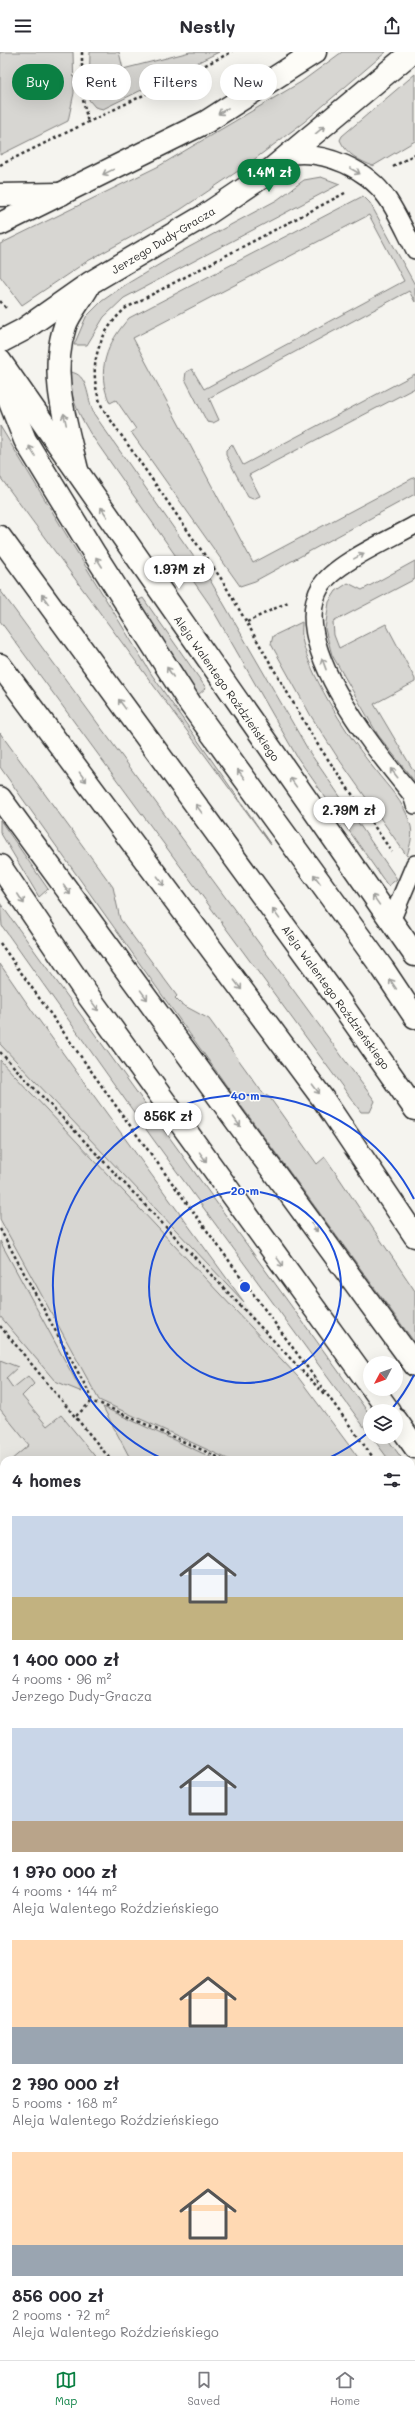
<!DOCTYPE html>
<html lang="en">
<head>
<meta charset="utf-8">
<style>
  :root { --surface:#fff; --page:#f7f7f7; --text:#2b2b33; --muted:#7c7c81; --line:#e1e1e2; --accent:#0b8043 }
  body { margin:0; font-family:Mali,sans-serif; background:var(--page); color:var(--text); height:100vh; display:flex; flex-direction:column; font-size:15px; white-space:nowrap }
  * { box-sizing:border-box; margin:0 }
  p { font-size:13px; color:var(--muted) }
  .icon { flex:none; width:22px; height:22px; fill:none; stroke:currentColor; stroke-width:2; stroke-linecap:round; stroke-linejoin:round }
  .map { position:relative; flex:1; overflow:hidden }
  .drawer { position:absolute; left:0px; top:1404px; width:415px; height:904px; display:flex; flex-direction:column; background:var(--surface); border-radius:12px 12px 0 0; box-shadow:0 4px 16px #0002 }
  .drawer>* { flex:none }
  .guide { position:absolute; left:12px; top:12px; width:391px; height:36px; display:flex; gap:8px }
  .needle { width:26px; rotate:229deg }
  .fabs { position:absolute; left:363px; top:1304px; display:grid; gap:8px }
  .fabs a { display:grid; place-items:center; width:40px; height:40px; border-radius:50%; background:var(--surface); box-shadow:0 4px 16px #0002; font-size:20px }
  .price { position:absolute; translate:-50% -34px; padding:0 9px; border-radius:14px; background:#fff; color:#222; font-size:13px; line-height:26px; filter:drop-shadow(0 1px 2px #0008) }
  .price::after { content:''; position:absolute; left:50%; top:24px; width:12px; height:9px; margin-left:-6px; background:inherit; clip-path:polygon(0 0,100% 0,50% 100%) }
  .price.active { background:var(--accent); color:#fff }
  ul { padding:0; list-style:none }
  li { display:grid; align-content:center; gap:8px; height:212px; padding:0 12px }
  li span { display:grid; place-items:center; height:124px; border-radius:0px; color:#555 }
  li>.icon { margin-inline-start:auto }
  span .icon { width:72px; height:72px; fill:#fffc; stroke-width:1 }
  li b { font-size:17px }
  h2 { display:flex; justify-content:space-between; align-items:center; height:48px; padding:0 12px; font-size:17px }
  .chip { padding:0 14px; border-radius:18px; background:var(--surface); box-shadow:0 4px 16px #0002; font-size:14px; line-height:36px }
  .chip.active { background:var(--accent); color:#fff }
  header { display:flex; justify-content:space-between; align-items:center; height:52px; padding:0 12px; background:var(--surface); font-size:18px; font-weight:700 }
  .dock { display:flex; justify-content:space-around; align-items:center; height:56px; border-top:1px solid var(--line); background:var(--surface); font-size:11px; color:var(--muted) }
  .dock a { display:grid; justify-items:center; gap:2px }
  .dock .active { color:var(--accent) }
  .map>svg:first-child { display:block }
  .built { fill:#e6e5e0 }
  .green { fill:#d7d6d2; stroke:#81807e }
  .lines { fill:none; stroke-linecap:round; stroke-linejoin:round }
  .service-casing { stroke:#2b2b2b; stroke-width:20 }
  .tertiary-casing { stroke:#2b2b2b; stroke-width:25 }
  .secondary-casing { stroke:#2b2b2b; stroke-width:25 }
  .primary-casing { stroke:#2b2b2b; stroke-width:25 }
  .path { stroke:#2b2b2b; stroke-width:2.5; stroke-dasharray:3 3; stroke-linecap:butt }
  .service { stroke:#fdfcf7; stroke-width:17 }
  .tertiary { stroke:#fdfcf7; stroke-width:22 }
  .secondary { stroke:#fdfcf7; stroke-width:22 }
  .primary { stroke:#fdfcf7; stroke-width:22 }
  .oneway { stroke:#9e9e9b }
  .ring { fill:none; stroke:#1d4ed8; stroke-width:2 }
  .labels { text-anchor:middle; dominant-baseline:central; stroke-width:3; stroke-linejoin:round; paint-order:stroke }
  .street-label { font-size:11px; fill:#2b2b2b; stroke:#fdfcf7 }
  .centre { fill:#1d4ed8; stroke:#fdfcf7; stroke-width:2 }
  .ring-label { font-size:12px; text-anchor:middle; font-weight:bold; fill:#1d4ed8; stroke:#fdfcf7; stroke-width:3; stroke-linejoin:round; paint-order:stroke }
</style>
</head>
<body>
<header><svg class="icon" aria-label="menu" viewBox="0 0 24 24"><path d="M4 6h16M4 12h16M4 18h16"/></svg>Nestly<svg class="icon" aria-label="share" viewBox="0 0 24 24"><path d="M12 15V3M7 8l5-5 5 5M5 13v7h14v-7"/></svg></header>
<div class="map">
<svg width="415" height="2308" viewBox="0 0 415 2308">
  <rect width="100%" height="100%" fill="#f5f4ef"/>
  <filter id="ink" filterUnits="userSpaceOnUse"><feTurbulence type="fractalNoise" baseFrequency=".025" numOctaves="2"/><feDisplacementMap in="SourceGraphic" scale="8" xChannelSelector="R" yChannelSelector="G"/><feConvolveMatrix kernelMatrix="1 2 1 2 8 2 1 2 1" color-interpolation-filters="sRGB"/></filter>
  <g filter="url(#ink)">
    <!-- built -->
    <path class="built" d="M0,920L359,1408H4V2304H411V1478L415,1483V2308H0Z"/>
    <!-- green -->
    <g class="green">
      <path d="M0,0H73L74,41L68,69L0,103Z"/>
      <path d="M90,0H119L123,17L190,0H219L103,57L95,55L89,48Z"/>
      <path d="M342,0H386L304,70L244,115L180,158L86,210L22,253L0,224V192L159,114L301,30Z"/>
      <path d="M415,22V89L373,114C360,109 346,102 340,88L342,84Z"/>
      <path d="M321,125L340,132L124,246L104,265L87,293H74L86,265L102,249L125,233L180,200L277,148L304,128Z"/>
      <path d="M363,144L370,151L415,233V250L409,239L209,346L219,368L213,371L207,370L185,327L186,320L192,317L204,337L404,229L369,163L133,286L253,511L415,425V442L255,529L240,534L131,380L136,377L116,348L110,351C95,319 107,291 129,266Z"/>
      <path d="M70,320C89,322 86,345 94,362L210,528L310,701L397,827L388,834L297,705L210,553L90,381C79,362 68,343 70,320Z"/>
      <path d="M415,322V336L249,423L260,444L253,447L248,445L226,403V398L232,392L243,413Z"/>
      <path d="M0,374L152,623L271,793L0,425Z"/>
      <path d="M415,509V527L333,570L334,583L339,596L386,572L415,627V630L374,652L415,721V730L378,683L332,603L325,577L329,550L336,539L348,531L362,538Z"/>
      <path d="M0,538L360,1029L375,1049L370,1060H361L0,569Z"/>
      <path d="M143,546L206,636L198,643L138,552L139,548Z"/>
      <path d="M302,570C302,577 301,585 303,591C314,632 349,685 375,718C388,735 404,750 410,771C414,782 410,793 407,804L338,706L311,664L271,592L273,584Z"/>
      <path d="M0,681L113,835L120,867L177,944L175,946L181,952L209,967L262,1040L270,1046L317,1112L325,1105L415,1239V1291L231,1040L0,715Z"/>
      <path d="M0,768L48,837L39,845L0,780Z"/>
      <path d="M0,851L370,1363V1383L153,1087L2,874Z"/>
      <path d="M0,912L33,960L244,1250L0,992Z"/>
      <path d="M0,1008L298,1325L360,1408H230L99,1348L0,1167Z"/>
      <path d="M0,1189L82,1340L55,1329L0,1264Z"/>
      <path d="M0,1308L18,1315L6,1326L13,1336L28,1324L34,1332L22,1344L47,1374L61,1363L98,1408H11L29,1393L0,1357Z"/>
      <path d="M103,1355L217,1408H131Z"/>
      <path d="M372,1385H386L403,1408H389Z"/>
      <path d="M4,1413V1477L0,1476V1417Z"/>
      <path d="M0,1490L4,1491V1538L0,1540Z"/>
      <path d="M411,1497L415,1499V1563L411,1562Z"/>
      <path d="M411,1576L415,1577V1905L411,1895Z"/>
      <path d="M415,2048V2112L411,2102V2049Z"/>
      <path d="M4,2129V2173L0,2175V2131Z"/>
      <path d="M4,2216V2304H164L171,2308H4L0,2297V2218Z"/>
    </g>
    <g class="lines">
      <!-- service casing -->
      <g class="service-casing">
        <g id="service">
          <path d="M292,103C326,99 367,117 387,146C398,162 406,181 415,198"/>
          <path d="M415,473C391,487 335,511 321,534C286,592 377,700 412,743L415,753"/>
          <path d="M391,869L415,812"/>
          <path d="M411,2033L415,2032"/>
          <path d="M0,2190L4,2189"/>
        </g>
      </g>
      <!-- tertiary casing -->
      <g class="tertiary-casing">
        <g id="tertiary">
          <path d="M0,172L206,70L315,0"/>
          <path d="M0,290L23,278L90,231L204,164L262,125L412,0"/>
          <path d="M77,418C66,371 49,322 65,274C69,262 80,249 87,237"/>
        </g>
      </g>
      <!-- secondary casing -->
      <g class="secondary-casing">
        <g id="secondary">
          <path d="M0,309L415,903"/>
          <path d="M0,814L84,938L370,1333"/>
          <path d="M373,1337L389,1359"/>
          <path d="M396,1368L415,1395"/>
        </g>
      </g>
      <!-- primary casing -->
      <g class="primary-casing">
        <g id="primary">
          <path d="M0,143L61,142"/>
          <path d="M0,325L25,388L94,501L191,653L383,917L415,965"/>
          <path d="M0,485L337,946L415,1057"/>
          <path d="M0,613L323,1047L415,1184"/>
          <path d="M0,746L415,1313"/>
        </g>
      </g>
      <!-- path -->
      <g class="path">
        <path d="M82,0V43L88,71"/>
        <path d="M0,113L232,0"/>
        <path d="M393,115L415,102"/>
        <path d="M345,141L126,256C96,282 86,320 103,357L222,528L316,690L392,800"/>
        <path d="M0,249L6,256"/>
        <path d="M247,570L290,549"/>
        <path d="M0,891L126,1068L375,1408"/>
        <path d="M0,1000L326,1344"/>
        <path d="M0,1177L91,1344V1350"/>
        <path d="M0,1274L111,1408"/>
        <path d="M76,1364L91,1350L101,1352L224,1408"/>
        <path d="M411,1457L415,1462"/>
        <path d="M0,1483L4,1484"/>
        <path d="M411,1494L415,1495"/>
        <path d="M411,1569L415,1570"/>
        <path d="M0,1579L4,1584"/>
        <path d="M411,1975H415"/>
        <path d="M0,2125L4,2124"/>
        <path d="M181,2304L187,2308"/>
        <path d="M381,2304L382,2308"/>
      </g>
      <!-- service -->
      <use href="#service" class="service"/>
      <!-- tertiary -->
      <use href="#tertiary" class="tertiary"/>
      <!-- secondary -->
      <use href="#secondary" class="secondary"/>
      <!-- primary -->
      <use href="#primary" class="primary"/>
    </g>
    <!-- one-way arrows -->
    <defs><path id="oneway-shaft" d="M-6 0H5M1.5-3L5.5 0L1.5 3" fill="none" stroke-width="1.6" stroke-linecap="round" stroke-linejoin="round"/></defs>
    <g class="oneway">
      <use href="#oneway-shaft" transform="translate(223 59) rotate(148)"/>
      <use href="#oneway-shaft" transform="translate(320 78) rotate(-40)"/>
      <use href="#oneway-shaft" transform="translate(355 119) rotate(30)"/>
      <use href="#oneway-shaft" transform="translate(108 120) rotate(154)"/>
      <use href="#oneway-shaft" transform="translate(65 367) rotate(-102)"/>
      <use href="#oneway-shaft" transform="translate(32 399) rotate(-121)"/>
      <use href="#oneway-shaft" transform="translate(104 460) rotate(-124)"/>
      <use href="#oneway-shaft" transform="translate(359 504) rotate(-29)"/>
      <use href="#oneway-shaft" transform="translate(99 510) rotate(-123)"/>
      <use href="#oneway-shaft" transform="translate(45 547) rotate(-126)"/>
      <use href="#oneway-shaft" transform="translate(324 612) rotate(-110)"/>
      <use href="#oneway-shaft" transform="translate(170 620) rotate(-123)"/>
      <use href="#oneway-shaft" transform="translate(122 652) rotate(-126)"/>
      <use href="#oneway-shaft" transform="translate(394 721) rotate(-129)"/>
      <use href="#oneway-shaft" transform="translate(241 722) rotate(-126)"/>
      <use href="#oneway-shaft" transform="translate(83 725) rotate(53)"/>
      <use href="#oneway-shaft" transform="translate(293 730) rotate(-125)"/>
      <use href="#oneway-shaft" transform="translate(199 757) rotate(-126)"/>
      <use href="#oneway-shaft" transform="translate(317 827) rotate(-126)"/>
      <use href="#oneway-shaft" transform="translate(161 829) rotate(53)"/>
      <use href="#oneway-shaft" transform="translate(67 838) rotate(54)"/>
      <use href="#oneway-shaft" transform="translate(21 847) rotate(57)"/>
      <use href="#oneway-shaft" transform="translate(376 848) rotate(-125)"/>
      <use href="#oneway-shaft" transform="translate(276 862) rotate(-126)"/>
      <use href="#oneway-shaft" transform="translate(393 932) rotate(-124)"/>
      <use href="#oneway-shaft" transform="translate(238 933) rotate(53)"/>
      <use href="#oneway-shaft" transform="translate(144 943) rotate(54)"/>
      <use href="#oneway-shaft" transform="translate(95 954) rotate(54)"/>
      <use href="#oneway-shaft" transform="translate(316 1037) rotate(53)"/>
      <use href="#oneway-shaft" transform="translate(237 1070) rotate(54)"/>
      <use href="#oneway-shaft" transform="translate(203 1105) rotate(54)"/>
      <use href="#oneway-shaft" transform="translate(314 1175) rotate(54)"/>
      <use href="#oneway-shaft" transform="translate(280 1210) rotate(54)"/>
    </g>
  </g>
  <!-- distance rings -->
  <g class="ring">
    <circle cx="245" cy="1235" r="96"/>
    <path d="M414 1323A191 191 0 0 1 391 1358M369 1380A191 191 0 0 1 327 1407M163 1407A191 191 0 1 1 414 1147"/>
  </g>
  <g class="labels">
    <!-- street labels -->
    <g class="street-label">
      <text transform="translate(163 188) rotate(-31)">Jerzego Dudy-Gracza</text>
      <text transform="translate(227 636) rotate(55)">Aleja Walentego Roździeńskiego</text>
      <text transform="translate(336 945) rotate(54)">Aleja Walentego Roździeńskiego</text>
    </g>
  </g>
  <circle cx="245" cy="1235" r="6" class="centre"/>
  <g class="ring-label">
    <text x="245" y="1048">40 m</text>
    <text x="245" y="1143">20 m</text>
  </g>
</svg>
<div class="fabs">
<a><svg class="needle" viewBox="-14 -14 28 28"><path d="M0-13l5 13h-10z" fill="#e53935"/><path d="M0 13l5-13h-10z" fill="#7c7c81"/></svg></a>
<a><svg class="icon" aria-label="layers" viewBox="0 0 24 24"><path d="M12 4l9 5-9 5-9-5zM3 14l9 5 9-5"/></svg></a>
</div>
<b class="price active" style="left:269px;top:141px">1.4M zł</b>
<b class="price" style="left:179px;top:538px">1.97M zł</b>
<b class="price" style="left:349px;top:779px">2.79M zł</b>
<b class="price" style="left:168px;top:1085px">856K zł</b>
<div class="guide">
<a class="chip active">Buy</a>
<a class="chip">Rent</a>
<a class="chip">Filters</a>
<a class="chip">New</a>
</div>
<section class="drawer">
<h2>4 homes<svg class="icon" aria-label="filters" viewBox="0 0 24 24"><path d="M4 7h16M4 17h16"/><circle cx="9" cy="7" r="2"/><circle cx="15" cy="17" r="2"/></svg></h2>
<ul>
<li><span style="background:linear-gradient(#c9d6e8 65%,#c2b280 0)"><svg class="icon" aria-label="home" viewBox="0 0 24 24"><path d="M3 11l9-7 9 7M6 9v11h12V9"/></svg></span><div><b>1 400 000 zł</b><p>4 rooms · 96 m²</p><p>Jerzego Dudy-Gracza</p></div></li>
<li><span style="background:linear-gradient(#c9d6e8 75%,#b9a48a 0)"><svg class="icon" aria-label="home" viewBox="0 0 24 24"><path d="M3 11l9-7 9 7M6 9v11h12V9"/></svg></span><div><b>1 970 000 zł</b><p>4 rooms · 144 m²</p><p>Aleja Walentego Roździeńskiego</p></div></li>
<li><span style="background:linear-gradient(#ffd9b3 70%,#9aa5b1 0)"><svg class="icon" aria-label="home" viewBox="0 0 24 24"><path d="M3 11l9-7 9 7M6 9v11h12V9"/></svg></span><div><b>2 790 000 zł</b><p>5 rooms · 168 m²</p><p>Aleja Walentego Roździeńskiego</p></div></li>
<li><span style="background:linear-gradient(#ffd9b3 75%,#9aa5b1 0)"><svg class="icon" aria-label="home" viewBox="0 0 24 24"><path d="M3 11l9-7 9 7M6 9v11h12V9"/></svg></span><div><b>856 000 zł</b><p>2 rooms · 72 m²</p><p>Aleja Walentego Roździeńskiego</p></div></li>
</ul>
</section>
</div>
<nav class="dock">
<a class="active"><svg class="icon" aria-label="map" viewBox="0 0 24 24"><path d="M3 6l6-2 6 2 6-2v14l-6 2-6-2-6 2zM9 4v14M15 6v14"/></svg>Map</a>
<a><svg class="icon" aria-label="saved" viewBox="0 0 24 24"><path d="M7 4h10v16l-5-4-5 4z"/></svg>Saved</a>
<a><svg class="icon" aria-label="home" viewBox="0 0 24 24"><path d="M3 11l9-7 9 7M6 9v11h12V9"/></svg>Home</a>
</nav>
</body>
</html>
